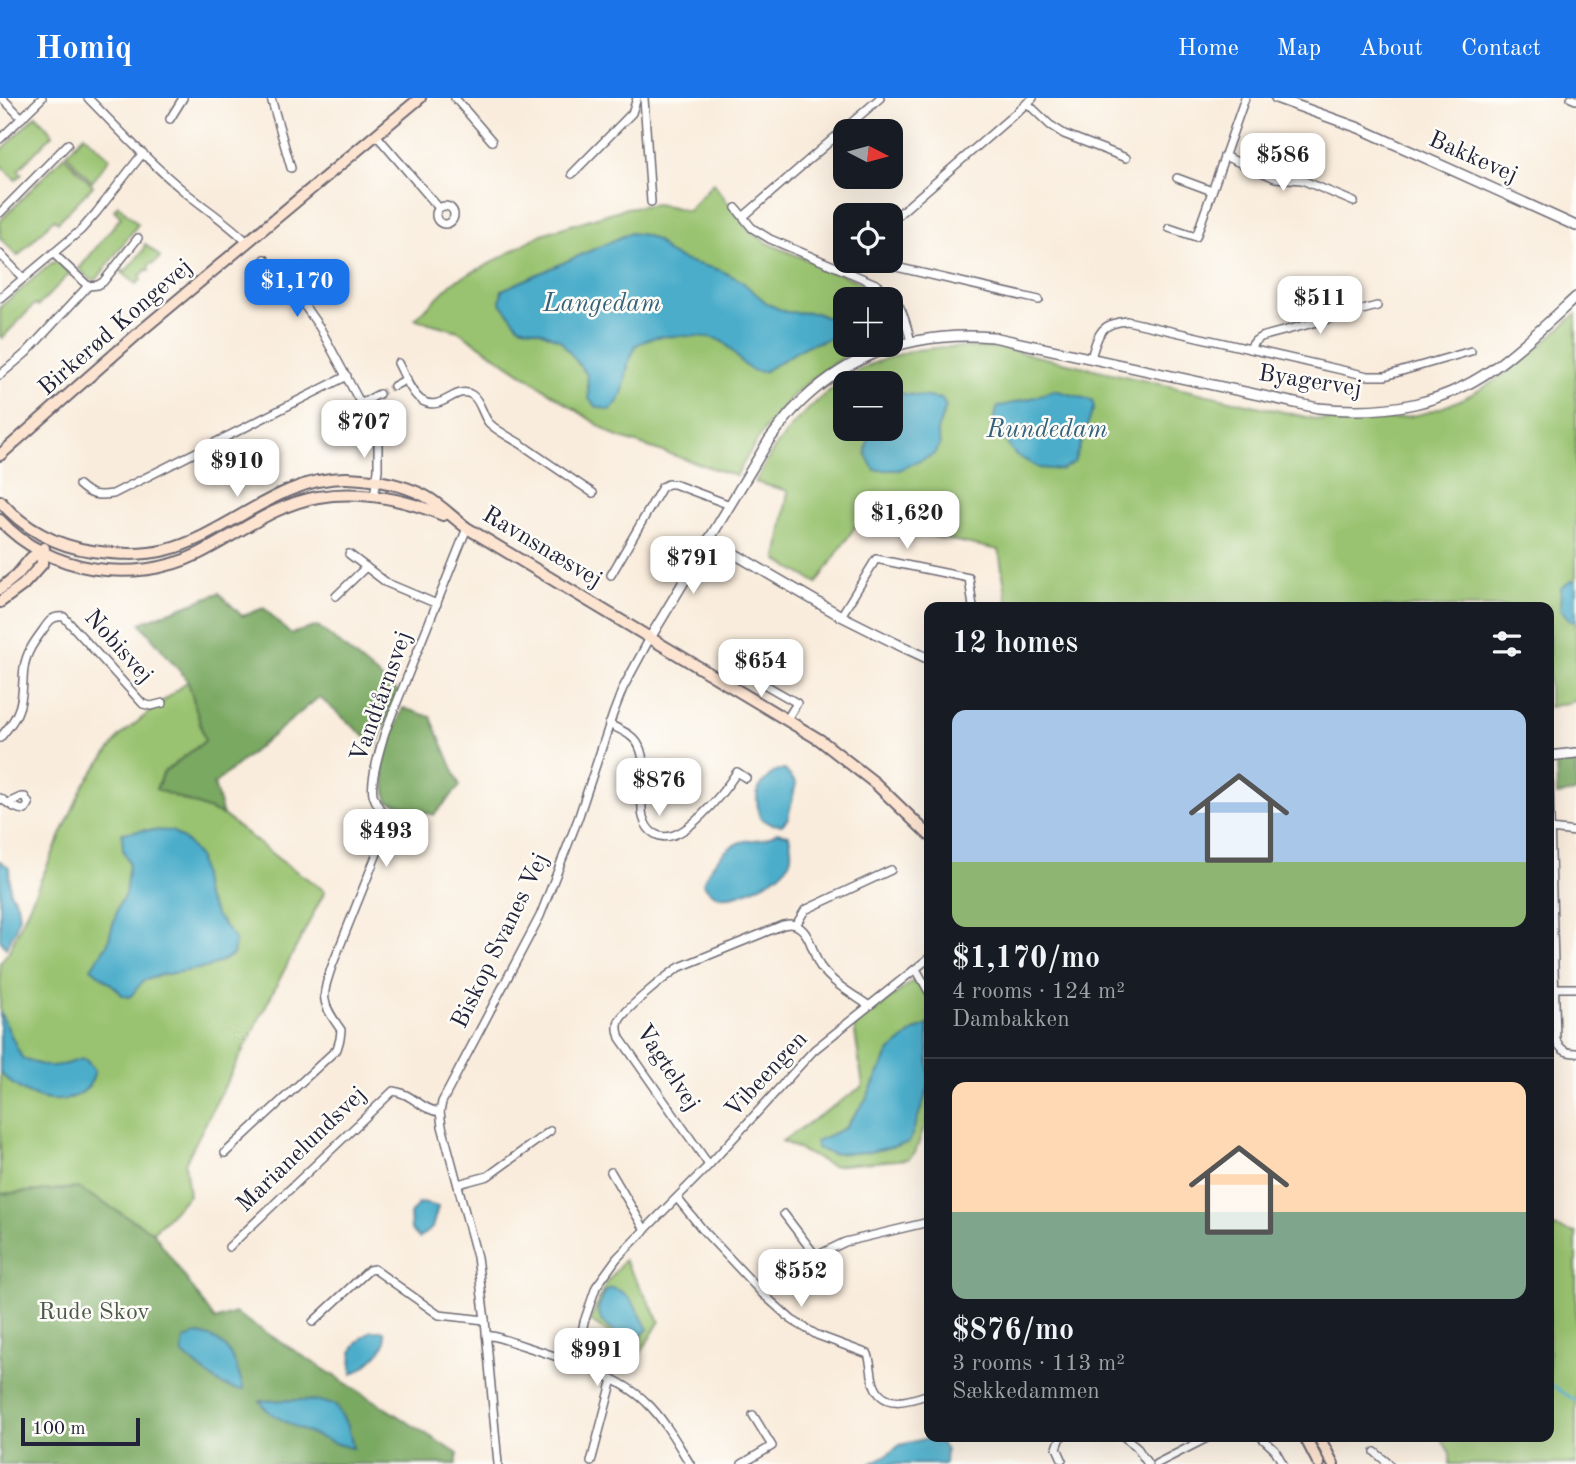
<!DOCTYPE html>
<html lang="en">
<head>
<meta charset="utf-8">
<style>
  :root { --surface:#171b24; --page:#20242c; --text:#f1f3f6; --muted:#9ea1a6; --line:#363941; --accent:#1a73e8 }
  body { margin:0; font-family:"Old Standard TT",serif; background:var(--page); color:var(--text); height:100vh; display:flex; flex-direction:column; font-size:26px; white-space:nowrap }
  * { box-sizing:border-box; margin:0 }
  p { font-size:23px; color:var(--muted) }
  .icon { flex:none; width:38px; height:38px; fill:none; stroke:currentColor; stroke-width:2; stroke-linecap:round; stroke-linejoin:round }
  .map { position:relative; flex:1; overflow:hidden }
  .sheet { position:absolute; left:924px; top:504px; width:630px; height:840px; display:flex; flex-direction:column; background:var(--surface); border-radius:14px; box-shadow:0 7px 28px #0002 }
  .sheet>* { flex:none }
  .needle { width:46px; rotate:96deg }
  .controls { position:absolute; left:833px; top:21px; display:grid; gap:14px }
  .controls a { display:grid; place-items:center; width:70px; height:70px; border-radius:14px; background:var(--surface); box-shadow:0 7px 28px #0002; font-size:35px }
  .scale { position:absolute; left:21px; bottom:18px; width:119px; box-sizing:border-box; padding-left:7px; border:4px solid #22223b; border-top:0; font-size:19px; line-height:24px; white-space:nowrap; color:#22223b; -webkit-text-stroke:5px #fdfcf7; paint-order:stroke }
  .price { position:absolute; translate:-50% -60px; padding:0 16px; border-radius:14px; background:#fff; color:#222; font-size:23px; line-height:46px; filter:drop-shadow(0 2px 4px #0008) }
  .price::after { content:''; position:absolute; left:50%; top:42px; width:21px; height:16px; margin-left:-10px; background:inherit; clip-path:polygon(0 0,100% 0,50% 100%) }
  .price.selected { background:var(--accent); color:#fff }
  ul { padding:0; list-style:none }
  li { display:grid; align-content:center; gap:14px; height:371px; padding:0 28px }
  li+li { border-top:2px solid var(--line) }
  li span { display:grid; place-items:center; height:217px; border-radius:14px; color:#555 }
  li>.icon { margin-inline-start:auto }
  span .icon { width:126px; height:126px; fill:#fffc; stroke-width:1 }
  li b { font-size:30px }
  h2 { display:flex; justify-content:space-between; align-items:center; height:84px; padding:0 28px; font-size:30px }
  header { display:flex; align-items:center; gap:42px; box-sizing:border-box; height:98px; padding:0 35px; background:var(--accent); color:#fff }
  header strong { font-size:33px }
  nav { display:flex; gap:38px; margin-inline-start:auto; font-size:24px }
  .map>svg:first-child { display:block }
  .green { fill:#99c36f; stroke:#5e7255; stroke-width:2; fill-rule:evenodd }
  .forest { fill:#7aa962; stroke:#4e664e; stroke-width:2; fill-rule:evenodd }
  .water { fill:#4badca; stroke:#366882; stroke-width:2 }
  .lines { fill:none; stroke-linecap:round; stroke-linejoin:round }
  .stream { stroke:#4badca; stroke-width:2.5 }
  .minor-tunnel { stroke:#cec4bc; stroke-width:7; stroke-dasharray:7 3.5; stroke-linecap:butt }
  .minor-casing { stroke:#6d6973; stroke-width:10 }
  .tertiary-casing { stroke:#6d6973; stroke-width:12 }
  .secondary-casing { stroke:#6d6973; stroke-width:14 }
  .minor { stroke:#fff; stroke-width:7 }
  .tertiary { stroke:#fff; stroke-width:9 }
  .secondary { stroke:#fde4d1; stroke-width:10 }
  .labels { text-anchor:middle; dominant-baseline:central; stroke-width:5; stroke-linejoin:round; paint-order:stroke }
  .street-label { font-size:24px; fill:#22223b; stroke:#fdfcf7 }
  .park-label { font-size:24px; fill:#4c5a4d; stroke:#fdfcf7 }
  .water-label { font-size:26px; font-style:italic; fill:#34617b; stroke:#fdfcf7 }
</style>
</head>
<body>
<header>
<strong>Homiq</strong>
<nav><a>Home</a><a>Map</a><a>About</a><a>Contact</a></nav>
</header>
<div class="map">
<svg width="1576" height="1366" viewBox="0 0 1576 1366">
  <rect width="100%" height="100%" fill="#fdfcf7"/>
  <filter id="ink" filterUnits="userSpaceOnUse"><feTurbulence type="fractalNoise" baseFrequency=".0143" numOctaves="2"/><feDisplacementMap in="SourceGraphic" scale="14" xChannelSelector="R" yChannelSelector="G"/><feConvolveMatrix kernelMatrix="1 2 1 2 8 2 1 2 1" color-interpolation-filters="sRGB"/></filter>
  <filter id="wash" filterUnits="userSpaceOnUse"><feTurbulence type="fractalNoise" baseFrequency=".00686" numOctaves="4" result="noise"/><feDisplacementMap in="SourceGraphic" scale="28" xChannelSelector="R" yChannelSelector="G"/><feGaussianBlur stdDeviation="1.57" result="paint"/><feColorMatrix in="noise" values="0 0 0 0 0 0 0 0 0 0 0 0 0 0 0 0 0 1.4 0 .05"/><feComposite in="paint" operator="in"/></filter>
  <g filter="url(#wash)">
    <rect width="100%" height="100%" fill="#f9ecdc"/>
    <!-- green -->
    <g class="green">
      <path d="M36,17L53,36L18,72L22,76L16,82L0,67V54Z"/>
      <path d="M84,37L110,60L92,84L66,56Z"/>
      <path d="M64,58L93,88L58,124L54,121L18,158L0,140V123Z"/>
      <path d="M713,85L745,127L754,136L772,147L874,190L889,201H845V247H869C829,264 794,292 768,327C756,343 746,361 736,378L615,338L458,233L415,221L453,184L489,166L542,136L626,110L655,106L669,108L688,113Z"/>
      <path d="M118,107L138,126L97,181L91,182L79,171L121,119L114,112Z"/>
      <path d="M145,146L159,158L160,160L153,166L152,165L149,167V173L146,172L140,178L141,182L136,186L119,172L120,171L125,174L143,153Z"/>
      <path d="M53,164L59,165L70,175L38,208L35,206L2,240L0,238V209Z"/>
      <path d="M1576,216V603L1549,609V509H1008L999,452L859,423L817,485L777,462L788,393L755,384L773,352L797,322L825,296L860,271L890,259L916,252L944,249L1001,250L1319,322C1348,323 1377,324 1406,319C1474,308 1526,261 1576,216ZM845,285H891V331H845Z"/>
      <path d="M188,583L205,643L164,674L156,691L223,717L280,762L325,793L185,1065L189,1097L153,1134L78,1090L0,1096V865L9,853L83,688L120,638Z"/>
      <path d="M917,880L929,903V1017L915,1055L908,1061L832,1068L782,1043L863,988L854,928Z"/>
      <path d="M1549,1128L1576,1135V1366H1450V1355L1440,1339H1549Z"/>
      <path d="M624,1162L660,1223L640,1256L590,1223L605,1187Z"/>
    </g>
    <!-- forest -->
    <g class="forest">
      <path d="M219,495L242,518L264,510L290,536L318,528L398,594L376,648L319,599L214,686L223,717L156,691L164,674L205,643L188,583L140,525Z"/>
      <path d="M403,610L431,619L460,688L434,717L387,703L382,662Z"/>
      <path d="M1576,662V694L1557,697L1556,666Z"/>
      <path d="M78,1090L153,1134L215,1222L235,1215L458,1356L456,1366H0V1096ZM295,1302L319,1303L335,1307L348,1328L353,1350C321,1344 289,1320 261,1304Z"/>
    </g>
    <!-- water -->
    <g class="water">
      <path d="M630,135L645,137L656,142L668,155L686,163L720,172L740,182L768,206L786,214L816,215L838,224L839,233L835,239L806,248L765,273C741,278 736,248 717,241C707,237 668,238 657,239C650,240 643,244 636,247C634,253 631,258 629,264C624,281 626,302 609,312L597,309L589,301L587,277L560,242L540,233L519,228L500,204L502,192Z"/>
      <path d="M1054,292L1092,302L1094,309L1074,364L1061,372L1039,370L1016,357L995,330L993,322L998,309L1035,299Z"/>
      <path d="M891,294L942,301L946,309L937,332L940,347L933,357L899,372H875C862,355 865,350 872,331H891Z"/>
      <path d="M1576,482V524L1571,523L1560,511L1561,490L1571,483Z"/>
      <path d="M777,672H785L796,685L788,720L782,727L770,726L760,720C754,695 755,688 777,672Z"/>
      <path d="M145,732L172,733L188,745L199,760L205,798L216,817L235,841L233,857L210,869L161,877L143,883L131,898L128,899L122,897L117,891L91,870L107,847L118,809L125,796L129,765L123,752L122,735Z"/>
      <path d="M777,734L789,737C791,748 794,760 786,769C776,782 737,801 720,798C712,797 707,792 703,785C708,770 728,745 745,743C760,741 763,743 777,734Z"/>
      <path d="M0,763L9,769L10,794L17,805L19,818L15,832L6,850L0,842Z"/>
      <path d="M0,914L22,960C39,967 50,971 69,965C76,963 79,960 86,962L95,973C93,977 93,981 91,984C80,1004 51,1006 32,997C20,992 9,984 0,975Z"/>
      <path d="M928,927L929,988L909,1045L870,1054L832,1056L818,1051L815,1044L845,1030L866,1001L889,954L915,932Z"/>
      <path d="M419,1105L427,1106L438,1109L432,1130L419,1140L411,1132L410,1116Z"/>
      <path d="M611,1190C631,1192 639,1216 648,1231L640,1239H620L601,1223L598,1211L605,1194Z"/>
      <path d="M371,1233H384C384,1237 386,1241 385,1245C382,1255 362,1272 352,1276C350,1251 351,1248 371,1233Z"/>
      <path d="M196,1236C201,1237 208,1238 212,1240C233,1248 237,1273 244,1291C225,1296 196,1267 182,1255L184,1242Z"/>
      <path d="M295,1302L319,1303L335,1307L348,1328L353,1350C332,1346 284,1326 267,1312C263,1309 263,1308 261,1303Z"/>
      <path d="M924,1341L939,1343L946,1352L945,1366H870L888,1356L900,1347Z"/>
    </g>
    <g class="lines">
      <!-- stream -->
      <path class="stream" d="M1549,1286L1576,1303"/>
    </g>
  </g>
  <g filter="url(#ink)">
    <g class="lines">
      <!-- minor-tunnel -->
      <path class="minor-tunnel" d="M379,296L394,288"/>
      <!-- minor casing -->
      <g class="minor-casing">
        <g id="minor">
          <path d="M2,0L22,20"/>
          <path d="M88,0C119,32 150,65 185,94C206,111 228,125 247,144"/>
          <path d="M271,0L291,70"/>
          <path d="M455,0L492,43"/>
          <path d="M644,0L651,104"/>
          <path d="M1571,0L1576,2"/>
          <path d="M1027,5L1050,27L1064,36L1126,60"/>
          <path d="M170,21L183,0"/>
          <path d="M377,38L439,110"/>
          <path d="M0,41L42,0"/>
          <path d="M1224,58L1275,80L1302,82L1354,104"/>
          <path d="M572,76L632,15L637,0"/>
          <path d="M1177,80L1212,93"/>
          <circle cx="445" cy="117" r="9"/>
          <path d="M736,110L752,130L770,141L876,186C901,201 904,216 911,244"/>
          <path d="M0,115L68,46"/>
          <path d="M743,119L880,0"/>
          <path d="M891,123L1033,0"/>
          <path d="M1169,130L1196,139L1245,0"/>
          <path d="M0,156L23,180"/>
          <path d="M265,161L304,207L320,230L369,321L378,343V372L374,398"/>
          <path d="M870,163L1039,202"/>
          <path d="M848,174L853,163"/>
          <path d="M88,188L98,187L103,184L138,140"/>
          <path d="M0,200L81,132L96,115L143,55"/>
          <path d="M1249,251L1255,243L1261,239L1377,208"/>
          <path d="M1091,260C1098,236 1100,225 1127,223L1368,278H1385L1471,253"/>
          <path d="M398,265C404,276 410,294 421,302C441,316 456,286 472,297C481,303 482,317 489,325C497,333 511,340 521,346C545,363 569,379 593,395"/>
          <path d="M0,277L26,255L88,188L53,155"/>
          <path d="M394,288L407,281"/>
          <path d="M362,305L379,296"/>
          <path d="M79,387C91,398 97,398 113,396L347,278"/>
          <path d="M349,456L387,485L437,506"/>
          <path d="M611,477L662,389L668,386H674L730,407"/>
          <path d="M336,498L366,469"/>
          <path d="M841,518L876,461L969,480L973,509"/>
          <path d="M748,577L797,605L787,621"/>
          <path d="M609,626C620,632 633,636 639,648C649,670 638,696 643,719C645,726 649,733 655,736C681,752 725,692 737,674L746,680"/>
          <path d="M0,640C6,632 15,623 18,613C24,600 22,584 24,570C26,555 34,544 43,532C49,523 53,517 64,519L143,606L151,608L163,605"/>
          <path d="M1549,683L1556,942C1560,951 1565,955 1576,955"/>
          <path d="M0,700C8,705 16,712 25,712L29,706L25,699H21L8,705"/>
          <path d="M1550,731L1576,734"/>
          <path d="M796,827L805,812L891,772"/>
          <path d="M916,871L929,894"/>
          <path d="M1554,890H1576"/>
          <path d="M225,1055L337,951L340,941L341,932C321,904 321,900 332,868L386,733C389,717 376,710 373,696C370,682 381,648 385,634L467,430"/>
          <path d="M709,1067L620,940C618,933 617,929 619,923C625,911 667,877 680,869L783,827C789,826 794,825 799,829C811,837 813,857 820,868C832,885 852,896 868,907"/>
          <path d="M611,1074L645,1132"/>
          <path d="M458,1086L488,1078L550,1033"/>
          <path d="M677,1100L703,1132L763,1196L792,1222L817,1237L868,1256C871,1265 871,1274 873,1283C881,1313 909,1303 929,1296"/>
          <path d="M784,1116L816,1158"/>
          <path d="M229,1149L393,993C412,995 421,1012 440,1014"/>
          <path d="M763,1196L816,1158L845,1144L929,1124"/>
          <path d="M313,1224L369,1172L374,1171L439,1217L485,1222"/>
          <path d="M486,1237L497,1239C540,1254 615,1273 646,1304C664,1321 677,1345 690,1366"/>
          <path d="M575,1266L584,1224L596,1189L617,1160L709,1067L814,952L929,860"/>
          <path d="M1061,1339L1057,1350L1062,1361"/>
          <path d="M1124,1339L1136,1348L1148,1366"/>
          <path d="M1261,1339L1275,1352L1283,1366"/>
          <path d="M1375,1354L1389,1366"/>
          <path d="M591,1364L613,1281"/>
          <path d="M498,1366L485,1222L477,1159L442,1028L440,1014L442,1004L540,818L578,721L613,616L623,590L650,540"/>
          <path d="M742,1366L772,1348L753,1317"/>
          <path d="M1156,1366L1209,1339"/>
        </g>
      </g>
      <!-- tertiary casing -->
      <g class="tertiary-casing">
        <g id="tertiary">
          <path d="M1276,0L1359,30L1576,128"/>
          <path d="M709,441L841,518L897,546L929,561"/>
          <path d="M650,540L769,342C777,332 784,322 793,312C847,255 916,233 993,239L1318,310C1386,317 1447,307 1502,264C1528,244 1552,221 1576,199"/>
          <path d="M1549,658L1576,655"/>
        </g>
      </g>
      <!-- secondary casing -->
      <g class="secondary-casing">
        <g id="secondary">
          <path d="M0,357L142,232L420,0"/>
          <path d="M0,403C23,430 56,448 92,453C116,456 141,458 166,452C229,436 278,379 347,380C373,381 402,386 425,398C440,406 453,420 467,430L820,642L875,685L929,737"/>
          <path d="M0,422C48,475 135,487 198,456C238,436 273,407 318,399C360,392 403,401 443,417"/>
          <path d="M0,491L17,477L31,460L44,450"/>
          <path d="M0,504L23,487L42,466V453"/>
          <path d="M1305,1339L1319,1366"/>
          <path d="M1319,1339L1333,1366"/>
        </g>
      </g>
      <!-- minor -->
      <use href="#minor" class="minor"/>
      <!-- tertiary -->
      <use href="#tertiary" class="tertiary"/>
      <!-- secondary -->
      <use href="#secondary" class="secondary"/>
    </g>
  </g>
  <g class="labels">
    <!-- street labels -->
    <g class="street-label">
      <text transform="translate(1473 60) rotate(24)">Bakkevej</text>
      <text transform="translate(116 230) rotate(-41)">Birkerød Kongevej</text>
      <text transform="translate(1310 284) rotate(9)">Byagervej</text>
      <text transform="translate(542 450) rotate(31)">Ravnsnæsvej</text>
      <text transform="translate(118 549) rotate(48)">Nobisvej</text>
      <text transform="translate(382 599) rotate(-70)">Vandtårnsvej</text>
      <text transform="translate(501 843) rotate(-64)">Biskop Svanes Vej</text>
      <text transform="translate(667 970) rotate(57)">Vagtelvej</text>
      <text transform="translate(767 977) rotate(-47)">Vibeengen</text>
      <text transform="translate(302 1052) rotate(-44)">Marianelundsvej</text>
    </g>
    <!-- park labels -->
    <g class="park-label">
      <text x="94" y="1215">Rude Skov</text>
    </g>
    <!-- water labels -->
    <g class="water-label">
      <text x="602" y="206">Langedam</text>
      <text x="1047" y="332">Rundedam</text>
    </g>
  </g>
</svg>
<div class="controls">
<a><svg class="needle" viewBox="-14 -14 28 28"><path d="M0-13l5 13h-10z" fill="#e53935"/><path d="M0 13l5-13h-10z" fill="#9ea1a6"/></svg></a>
<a><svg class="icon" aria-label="locate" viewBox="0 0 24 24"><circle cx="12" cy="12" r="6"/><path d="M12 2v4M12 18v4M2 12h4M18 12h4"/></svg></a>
<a>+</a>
<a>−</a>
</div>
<div class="scale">100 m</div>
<b class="price" style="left:1283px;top:95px">$586</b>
<b class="price selected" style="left:297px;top:221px">$1,170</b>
<b class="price" style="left:1320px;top:238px">$511</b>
<b class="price" style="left:364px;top:362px">$707</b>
<b class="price" style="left:237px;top:401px">$910</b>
<b class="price" style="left:907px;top:453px">$1,620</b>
<b class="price" style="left:693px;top:498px">$791</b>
<b class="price" style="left:761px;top:601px">$654</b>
<b class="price" style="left:659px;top:720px">$876</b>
<b class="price" style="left:386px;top:771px">$493</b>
<b class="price" style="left:801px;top:1211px">$552</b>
<b class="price" style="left:597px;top:1290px">$991</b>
<section class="sheet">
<h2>12 homes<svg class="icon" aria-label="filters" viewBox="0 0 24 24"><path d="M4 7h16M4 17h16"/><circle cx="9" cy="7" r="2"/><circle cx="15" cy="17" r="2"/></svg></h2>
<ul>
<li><span style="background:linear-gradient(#a9c7e8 70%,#8fb573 0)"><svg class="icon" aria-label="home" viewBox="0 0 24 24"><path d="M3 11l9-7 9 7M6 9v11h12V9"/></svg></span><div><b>$1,170/mo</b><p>4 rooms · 124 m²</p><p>Dambakken</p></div></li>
<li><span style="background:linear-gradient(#ffd9b3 60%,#7fa58c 0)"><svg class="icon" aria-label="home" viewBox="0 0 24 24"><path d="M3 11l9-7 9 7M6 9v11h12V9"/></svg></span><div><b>$876/mo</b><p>3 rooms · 113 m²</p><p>Sækkedammen</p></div></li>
</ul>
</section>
</div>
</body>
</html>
